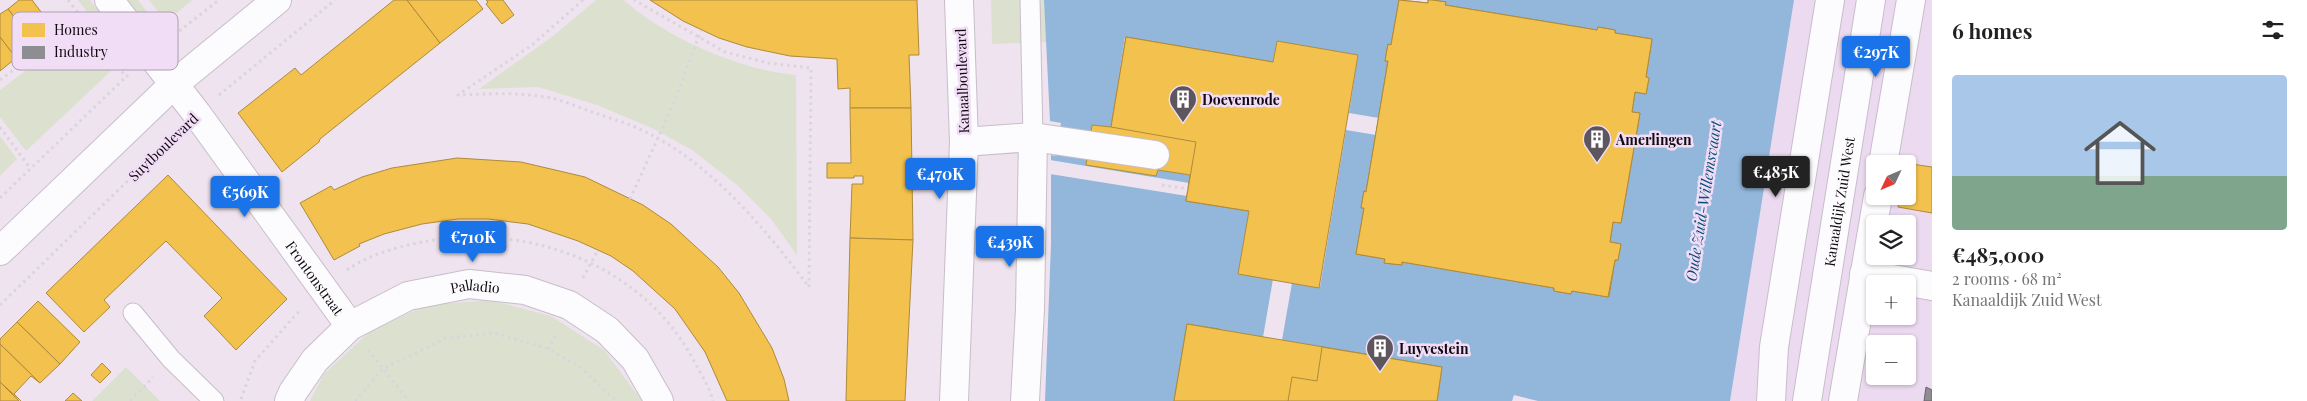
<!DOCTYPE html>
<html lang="en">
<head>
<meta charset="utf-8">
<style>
  :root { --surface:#fff; --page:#f6f6f6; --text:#202124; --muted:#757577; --accent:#1a73e8 }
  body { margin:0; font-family:"Playfair Display",serif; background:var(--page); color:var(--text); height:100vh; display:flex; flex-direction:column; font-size:19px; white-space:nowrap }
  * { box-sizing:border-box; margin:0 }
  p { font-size:16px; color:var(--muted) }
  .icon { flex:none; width:28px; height:28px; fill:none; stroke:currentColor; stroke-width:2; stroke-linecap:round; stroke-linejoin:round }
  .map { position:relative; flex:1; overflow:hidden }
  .details { display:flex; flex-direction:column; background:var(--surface); width:375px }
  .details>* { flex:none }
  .needle { width:32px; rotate:226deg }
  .tools { position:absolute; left:1866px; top:155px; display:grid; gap:10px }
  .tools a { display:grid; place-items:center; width:50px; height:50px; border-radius:5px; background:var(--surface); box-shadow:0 1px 4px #0004; font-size:25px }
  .price { position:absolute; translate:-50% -42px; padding:0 11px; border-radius:5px; background:var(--accent); color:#fff; font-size:16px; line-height:32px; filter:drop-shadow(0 1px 2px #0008) }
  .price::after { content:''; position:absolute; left:50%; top:30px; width:15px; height:11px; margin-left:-8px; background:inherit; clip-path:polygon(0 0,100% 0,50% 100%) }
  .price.on { background:#222; color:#fff }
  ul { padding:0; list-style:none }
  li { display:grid; align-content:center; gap:10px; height:265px; padding:0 20px }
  li span { display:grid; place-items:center; height:155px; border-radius:5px; color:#555 }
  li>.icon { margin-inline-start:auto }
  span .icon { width:90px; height:90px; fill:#fffc; stroke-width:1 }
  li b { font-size:21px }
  h2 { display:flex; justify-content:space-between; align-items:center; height:60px; padding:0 20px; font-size:21px }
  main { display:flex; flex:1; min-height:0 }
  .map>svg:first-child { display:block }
  .built { fill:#ecdaf0; fill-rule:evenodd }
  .green { fill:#dce1cf }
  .water { fill:#92b7db }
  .pier { fill:#eee3ef }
  .homes { fill:#f2c14e; stroke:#ae8a3c; fill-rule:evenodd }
  .industry { fill:#8d8d92; stroke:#68666c }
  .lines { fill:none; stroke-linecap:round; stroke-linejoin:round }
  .lane-casing { stroke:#c7bec9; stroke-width:21 }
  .street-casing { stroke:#c7bec9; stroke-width:30 }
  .secondary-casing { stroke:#c7bec9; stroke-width:30 }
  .path { stroke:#d9d5da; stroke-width:3; stroke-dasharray:2.5 4; stroke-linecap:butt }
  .lane { stroke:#fcfbfd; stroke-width:19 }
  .street { stroke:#fcfbfd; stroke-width:28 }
  .secondary { stroke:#fcfbfd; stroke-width:28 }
  .labels { text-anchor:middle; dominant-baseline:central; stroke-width:5; stroke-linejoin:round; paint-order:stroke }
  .street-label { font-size:14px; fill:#110a12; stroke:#f1ddf5 }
  .poi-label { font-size:14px; font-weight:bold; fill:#110a12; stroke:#f1ddf5; text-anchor:start }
  .water-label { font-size:15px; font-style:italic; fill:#074e7b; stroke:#f1ddf5 }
  .key { fill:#f1ddf5; stroke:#ae9eb1; stroke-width:1 }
  .key-label { font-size:14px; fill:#110a12 }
</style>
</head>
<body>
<main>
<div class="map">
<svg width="1932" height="401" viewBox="0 0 1932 401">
  <rect width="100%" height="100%" fill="#eee3ef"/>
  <!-- built -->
  <path class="built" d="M1771,0H1932V401H1712ZM1875,164H1908V196H1875ZM1875,224H1908V256H1875ZM1875,284H1908V316H1875ZM1875,344H1908V376H1875Z"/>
  <!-- green -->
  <g class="green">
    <path d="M78,0H90L130,53L123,60Z"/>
    <path d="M123,0H138L159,28L150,36Z"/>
    <path d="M149,0H192L166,22Z"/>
    <path d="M596,0H624C666,38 740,70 796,75L797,255L771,219L737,185L692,150L654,129L597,105L538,87L479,89L553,36Z"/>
    <path d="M991,0H1044L1047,42L992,44Z"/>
    <path d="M82,28L113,69L26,151L0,117V90Z"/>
    <path d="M0,136L17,159L0,176Z"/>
    <path d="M490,300L551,316L604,350L642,401H310L324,374L370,331L427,305Z"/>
    <path d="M126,367L160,401H92Z"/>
  </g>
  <!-- water -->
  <g class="water">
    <path d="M1044,0H1399L1391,45L1388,44L1385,60L1388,61L1379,118L1349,113L1358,55L1277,41L1273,62L1125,37L1111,127L1092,125L1086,165L1156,176L1158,170L1190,175L1186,201L1249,211L1238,274L1273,279L1263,337L1187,324L1174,401H1045L1051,244V155L1055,156L1061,123L1050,121Z"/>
    <path d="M1432,0H1794L1730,401H1538L1514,395L1512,401H1437L1441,367L1282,340L1292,283L1320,287L1346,130L1376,135L1366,192H1364L1361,208H1364L1356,254L1385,259V263L1402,265V262L1554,288V291L1571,294L1572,291L1609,297L1615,260H1618L1621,244L1610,242L1613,222L1621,223L1640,114L1632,112L1635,92L1646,94L1649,78L1646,77L1652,39L1445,5V2Z"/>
  </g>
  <!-- pier -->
  <path class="pier" d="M1050,160L1189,183L1187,196L1050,174Z"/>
  <!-- homes -->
  <g class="homes">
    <path d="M19,0H32L54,29L35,44L8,9Z"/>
    <path d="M394,0H407L440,43L320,139L319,142L282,172L238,113L295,68L301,75Z"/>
    <path d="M407,0H476L483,9L440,43Z"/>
    <path d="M486,0H503L514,15L502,24L486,4L488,2Z"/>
    <path d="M650,0H917L919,55H909L911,108H850V88L838,89L837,59L790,56L747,47L719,38L683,21Z"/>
    <path d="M1399,0L1428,3V0H1432L1446,2L1445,5L1597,30L1598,27L1615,30V33L1652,39L1646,77L1649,78L1646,94L1635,92L1632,112L1640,113L1621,223L1613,222L1610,242L1621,244L1618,260H1615L1609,297L1572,291L1571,294L1554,291V288L1402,262V265L1384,263L1385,259L1356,254L1364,208H1361L1364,191L1366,192L1388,61H1385L1388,44L1391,45ZM1436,73L1574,96L1553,219L1415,196Z"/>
    <path d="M1399,0L1428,3V0H1432L1446,2L1445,5L1597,30L1598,27L1615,30V33L1652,39L1646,77L1649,78L1646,94L1635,92L1632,112L1640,113L1621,223L1613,222L1610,242L1621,244L1618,260H1615L1608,297L1572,291L1571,294L1554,291V288L1402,262V265L1384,263L1385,259L1356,254L1364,208H1361L1364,191L1366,192L1388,61H1385L1388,44L1391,45Z"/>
    <path d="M8,9L35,44L16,58L0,37V14Z"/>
    <path d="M0,37L16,58L0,71Z"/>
    <path d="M1126,37L1273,62L1263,121L1255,120L1250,151L1258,152L1248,211L1186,201L1190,175L1158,170L1156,176L1086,165L1092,125L1111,127Z"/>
    <path d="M1126,37L1273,62L1277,41L1358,55L1319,288L1238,274L1249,211L1186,201L1196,142L1111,127Z"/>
    <path d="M850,108H911L913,240L850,238L852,184H863V176H854V178H827V163H851Z"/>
    <path d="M457,158L521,162L585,177L643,205L671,224L718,267L739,293L772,348L784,379L789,401H727L705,352L675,309L633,271L611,256L578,241L528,224L488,219H458L422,224L384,234L359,244L360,246L334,260L300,203L331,186L334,190L362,177L392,168Z"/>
    <path d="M1905,163L1932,167V213L1898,207L1900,196H1908V164Z"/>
    <path d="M168,175L287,299L236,350L204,316L222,298L166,241L104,300L110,307L84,332L46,293Z"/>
    <path d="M850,238L913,240L905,401H846Z"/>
    <path d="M38,301L80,342L60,364L17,322Z"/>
    <path d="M17,322L60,364L40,383L0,344V339Z"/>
    <path d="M1187,324L1219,329L1213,364L1238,368L1233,401L1215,398L1217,389L1209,388L1207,401H1174Z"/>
    <path d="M1187,324L1442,367L1437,401H1174Z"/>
    <path d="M0,344L40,383L31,376L14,394L21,401L0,382Z"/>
    <path d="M1322,347L1442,367L1437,401H1288L1292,377L1317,381Z"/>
    <path d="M102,363L111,372L100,383L91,375Z"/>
    <path d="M0,382L19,401H0Z"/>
    <path d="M73,393L82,401H65Z"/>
  </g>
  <!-- industry -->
  <path class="industry" d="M1926,387L1932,390V401H1924Z"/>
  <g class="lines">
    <!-- lane casing -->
    <g class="lane-casing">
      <g id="lane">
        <path d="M1030,0L1033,137"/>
        <path d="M133,313L171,359L214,401"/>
      </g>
    </g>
    <!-- street casing -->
    <g class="street-casing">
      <g id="street">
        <path id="s1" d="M109,0L197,114L350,326"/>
        <path d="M964,142L1033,137L1155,155"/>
        <path d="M1883,164L1911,0"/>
        <path d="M1864,274L1932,286"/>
        <path id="s2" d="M289,401L293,392L315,360L350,326L408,296L469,284L525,290L569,305L607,330L635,359L659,401"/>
        <path d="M954,401L964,142L959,0"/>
        <path d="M1025,401L1030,309L1033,137"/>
        <path d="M1843,401L1878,196"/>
      </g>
    </g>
    <!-- secondary casing -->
    <g class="secondary-casing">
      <g id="secondary">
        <path d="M0,251L173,85L277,0"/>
        <path d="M1771,401L1774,347L1830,0"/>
        <path id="s3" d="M1807,401L1871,0"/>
      </g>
    </g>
    <!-- path -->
    <g class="path">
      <path d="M68,0L82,18"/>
      <path d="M583,0L532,45L458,95C487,94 517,92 545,97C561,99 577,107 592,112C606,117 621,121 635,127C707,158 763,226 809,287L811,68L768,63L725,52L634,0"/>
      <path d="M174,35L219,0"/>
      <path d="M102,46L126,77"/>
      <path d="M0,80L82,19"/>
      <path d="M219,95L335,0"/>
      <path d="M0,127L30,168"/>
      <path d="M1162,185L1188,189"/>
      <path d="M0,198L128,75"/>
      <path d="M630,199L674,103L701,30"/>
      <path d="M347,270C365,257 390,249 413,244C521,219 643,262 695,363C702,376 710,388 713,401"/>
      <path d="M583,278L598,250"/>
      <path d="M0,305L175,135"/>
      <path d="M548,349L557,333"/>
      <path d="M368,350L409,401"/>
      <path d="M241,399L255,361L300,310"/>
      <path d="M130,401L153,377"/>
      <path d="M355,401L383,369L446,338L495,333L548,349L579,366L616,401"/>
    </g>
    <!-- lane -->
    <use href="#lane" class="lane"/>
    <!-- street -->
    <use href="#street" class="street"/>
    <!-- secondary -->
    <use href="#secondary" class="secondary"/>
  </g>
  <!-- icons -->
  <defs>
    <g id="building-pin" transform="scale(1.4375)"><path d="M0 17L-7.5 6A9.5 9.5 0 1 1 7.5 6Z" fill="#5e565f" stroke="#f1ddf5"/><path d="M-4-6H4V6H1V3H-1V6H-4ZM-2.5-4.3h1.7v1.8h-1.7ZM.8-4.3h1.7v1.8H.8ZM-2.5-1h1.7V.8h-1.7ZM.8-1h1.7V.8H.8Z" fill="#fff"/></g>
  </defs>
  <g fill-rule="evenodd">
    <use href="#building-pin" x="1183" y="99"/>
    <use href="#building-pin" x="1597" y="139"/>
    <use href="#building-pin" x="1380" y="348"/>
  </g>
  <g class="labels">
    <!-- street labels -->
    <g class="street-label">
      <text transform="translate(962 81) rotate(-92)">Kanaalboulevard</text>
      <text transform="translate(163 147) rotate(-44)">Suytboulevard</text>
      <text stroke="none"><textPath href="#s3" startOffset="202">Kanaaldijk Zuid West</textPath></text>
      <text stroke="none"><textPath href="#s1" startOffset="346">Frontonstraat</textPath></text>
      <text stroke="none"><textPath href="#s2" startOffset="231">Palladio</textPath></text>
    </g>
    <!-- poi labels -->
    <g class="poi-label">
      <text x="1202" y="99">Doevenrode</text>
      <text x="1616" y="139">Amerlingen</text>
      <text x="1399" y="348">Luyvestein</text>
    </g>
    <!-- water labels -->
    <g class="water-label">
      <text transform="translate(1703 201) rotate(-81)">Oude Zuid-Willemsvaart</text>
    </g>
  </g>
  <!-- legend -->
  <rect x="12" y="12" width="166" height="58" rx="8" class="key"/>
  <rect x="22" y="23" width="23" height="14" fill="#f2c14e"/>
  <rect x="22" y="46" width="23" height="13" fill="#8d8d92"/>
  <g class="key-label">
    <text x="54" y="35">Homes</text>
    <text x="54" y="57">Industry</text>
  </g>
</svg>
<div class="tools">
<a><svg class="needle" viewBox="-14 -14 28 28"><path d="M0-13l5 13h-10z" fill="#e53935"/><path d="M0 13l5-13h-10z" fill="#757577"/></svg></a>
<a><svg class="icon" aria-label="layers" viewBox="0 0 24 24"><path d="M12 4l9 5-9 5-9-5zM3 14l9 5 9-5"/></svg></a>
<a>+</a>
<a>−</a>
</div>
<b class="price" style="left:1876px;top:78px">€297K</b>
<b class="price on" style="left:1776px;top:198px">€485K</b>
<b class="price" style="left:940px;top:200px">€470K</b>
<b class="price" style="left:245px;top:218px">€569K</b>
<b class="price" style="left:473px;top:263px">€710K</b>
<b class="price" style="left:1010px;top:268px">€439K</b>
</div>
<section class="details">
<h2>6 homes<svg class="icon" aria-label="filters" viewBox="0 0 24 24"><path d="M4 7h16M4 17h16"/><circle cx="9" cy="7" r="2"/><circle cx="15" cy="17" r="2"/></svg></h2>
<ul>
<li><span style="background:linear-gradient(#a9c7e8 65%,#7fa58c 0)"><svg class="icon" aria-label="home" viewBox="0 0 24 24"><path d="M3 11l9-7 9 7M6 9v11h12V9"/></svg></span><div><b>€485,000</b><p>2 rooms · 68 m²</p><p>Kanaaldijk Zuid West</p></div></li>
</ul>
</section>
</main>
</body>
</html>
